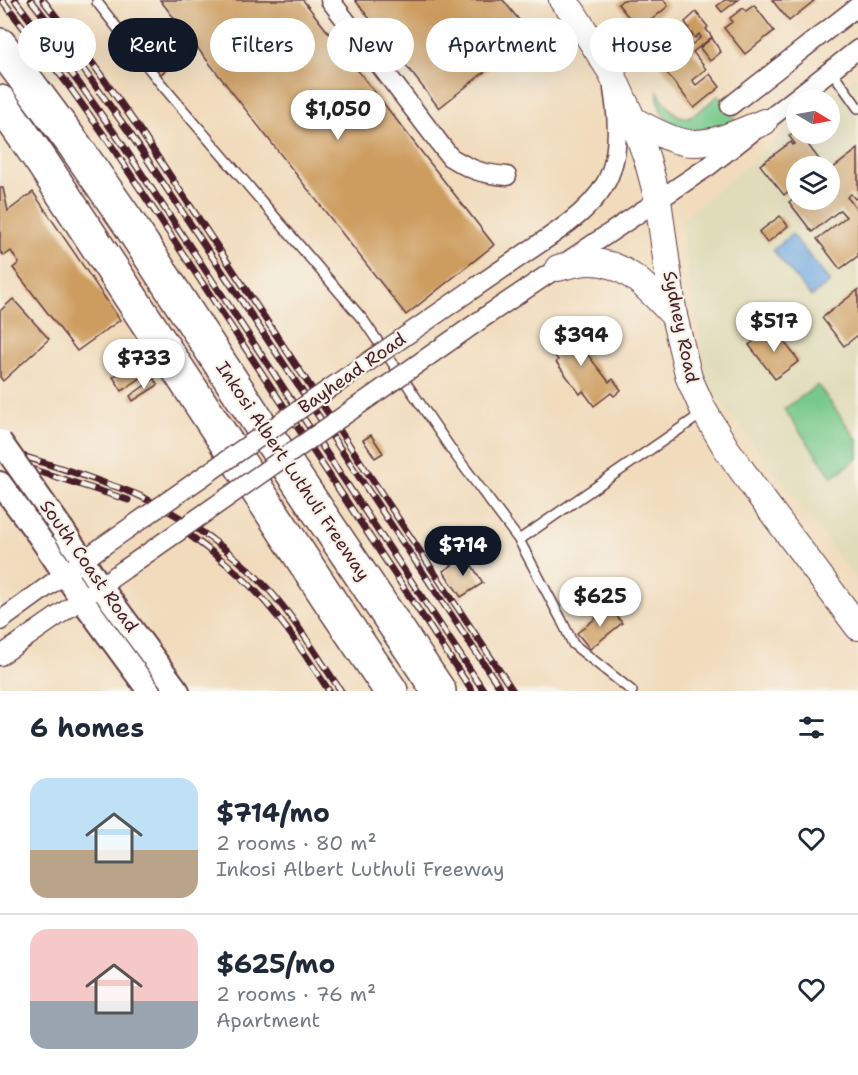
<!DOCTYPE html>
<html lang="en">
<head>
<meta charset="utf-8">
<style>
  :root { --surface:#fff; --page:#f6f6f7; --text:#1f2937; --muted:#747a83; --line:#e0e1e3; --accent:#111827 }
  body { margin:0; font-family:"Shantell Sans",sans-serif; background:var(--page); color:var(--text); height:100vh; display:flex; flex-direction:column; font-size:22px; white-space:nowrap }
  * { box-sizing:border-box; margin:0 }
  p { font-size:20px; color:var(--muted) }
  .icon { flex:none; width:33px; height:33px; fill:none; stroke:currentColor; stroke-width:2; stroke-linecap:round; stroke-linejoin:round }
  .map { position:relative; height:691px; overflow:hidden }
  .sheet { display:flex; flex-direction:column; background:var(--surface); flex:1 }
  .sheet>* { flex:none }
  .top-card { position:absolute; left:18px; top:18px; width:822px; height:54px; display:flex; gap:12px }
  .needle { width:39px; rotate:100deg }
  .tools { position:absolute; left:786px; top:90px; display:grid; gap:12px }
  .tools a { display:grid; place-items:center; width:54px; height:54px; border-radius:50%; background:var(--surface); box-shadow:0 6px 24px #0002; font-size:30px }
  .price { position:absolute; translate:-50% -51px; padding:0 14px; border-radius:21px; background:#fff; color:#222; font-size:20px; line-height:39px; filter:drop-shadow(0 2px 3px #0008) }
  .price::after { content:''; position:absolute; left:50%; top:36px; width:18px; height:14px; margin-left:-9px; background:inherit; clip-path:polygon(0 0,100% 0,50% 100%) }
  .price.on { background:var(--accent); color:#fff }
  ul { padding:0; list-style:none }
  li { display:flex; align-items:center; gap:18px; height:150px; padding:0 30px }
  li+li { border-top:2px solid var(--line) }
  li span { display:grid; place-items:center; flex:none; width:168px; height:120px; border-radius:18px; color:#555 }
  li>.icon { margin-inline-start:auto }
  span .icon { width:72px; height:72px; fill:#fffc; stroke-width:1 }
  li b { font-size:26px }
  h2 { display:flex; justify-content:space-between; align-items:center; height:72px; padding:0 30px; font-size:26px }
  .pill { padding:0 21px; border-radius:27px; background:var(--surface); box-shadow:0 6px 24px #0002; font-size:21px; line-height:54px }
  .pill.on { background:var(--accent); color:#fff }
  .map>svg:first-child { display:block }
  .built { fill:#e1dcba; fill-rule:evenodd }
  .green { fill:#77c98b; stroke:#60745b; stroke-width:1.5 }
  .water { fill:#70aae0; stroke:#5d6486; stroke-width:1.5 }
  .building { fill:#cd9c5f }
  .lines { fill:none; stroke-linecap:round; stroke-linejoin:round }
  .service-casing { stroke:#633b41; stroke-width:12 }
  .minor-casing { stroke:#633b41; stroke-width:21 }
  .tertiary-casing { stroke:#633b41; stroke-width:26 }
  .secondary-casing { stroke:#633b41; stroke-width:28 }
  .motorway-casing { stroke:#633b41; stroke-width:36 }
  .service { stroke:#fff; stroke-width:9 }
  .minor { stroke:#fff; stroke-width:18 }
  .tertiary { stroke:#fff; stroke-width:22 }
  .secondary { stroke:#fff; stroke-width:26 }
  .motorway { stroke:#fff; stroke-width:33 }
  .rail-casing { stroke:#4a1f2b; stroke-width:7 }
  .rail { stroke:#f7f3e8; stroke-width:4.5; stroke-dasharray:14; stroke-linecap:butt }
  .minor-bridge-casing { stroke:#633b41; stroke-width:21; stroke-linecap:butt }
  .tertiary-bridge-casing { stroke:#633b41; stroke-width:26; stroke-linecap:butt }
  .minor-bridge { stroke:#fff; stroke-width:18 }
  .tertiary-bridge { stroke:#fff; stroke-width:22 }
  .labels { text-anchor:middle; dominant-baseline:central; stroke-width:4.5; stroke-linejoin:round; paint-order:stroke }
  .street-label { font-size:18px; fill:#4a1f2b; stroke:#f7f3e8 }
</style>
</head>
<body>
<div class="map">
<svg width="858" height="691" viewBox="0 0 858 691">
  <rect width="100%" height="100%" fill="#f7f3e8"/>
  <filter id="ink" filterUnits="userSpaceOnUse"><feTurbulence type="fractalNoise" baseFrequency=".0167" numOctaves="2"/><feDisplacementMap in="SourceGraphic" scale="12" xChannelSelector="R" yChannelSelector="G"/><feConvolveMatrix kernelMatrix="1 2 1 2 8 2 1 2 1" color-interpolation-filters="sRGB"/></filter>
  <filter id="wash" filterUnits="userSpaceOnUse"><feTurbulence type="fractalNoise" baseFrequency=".008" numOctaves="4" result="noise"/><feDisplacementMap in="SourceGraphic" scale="24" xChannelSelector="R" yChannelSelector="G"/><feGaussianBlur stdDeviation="1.35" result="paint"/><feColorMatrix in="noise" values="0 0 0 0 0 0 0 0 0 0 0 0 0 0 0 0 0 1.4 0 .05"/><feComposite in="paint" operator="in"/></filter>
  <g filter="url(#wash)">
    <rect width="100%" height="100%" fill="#f1dbbc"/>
    <!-- built -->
    <path class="built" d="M858,74V582L708,385L680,221L796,125V134H830V100H826ZM796,166H830V200H796Z"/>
    <!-- green -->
    <g class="green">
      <path d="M658,92C683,130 688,120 719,95L735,119C728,124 719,130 710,132C705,132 700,131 695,131C672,131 657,116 658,92Z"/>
      <path d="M818,385L858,441V458L832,477L784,409Z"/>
    </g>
    <!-- water -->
    <path class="water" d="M792,234L830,282L811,297L773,250Z"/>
    <g id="blocks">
      <!-- building -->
      <g class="building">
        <path d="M160,0H303L494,245L406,315Z"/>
        <path d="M355,0H503L531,35L439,108Z"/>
        <path d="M623,0H664L668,6L639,30L618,4Z"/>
        <path d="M725,0H738L722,12L717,6Z"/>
        <path d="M772,0H815L789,21Z"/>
        <path d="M754,5L774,31L745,54L724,28L732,22L730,18L743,8L746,11Z"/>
        <path d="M696,12L708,27L706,29L712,37L693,52L706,69L692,80L696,85L710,74L720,87L694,108L655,58L681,38L687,44L690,41L693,44L701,37L699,34L695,38L688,29L689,28L685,22Z"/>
        <path d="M645,36L652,44L641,53L634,46Z"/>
        <path d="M712,38L721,52L710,61L700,48Z"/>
        <path d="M175,42L185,56L161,74L150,61Z"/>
        <path d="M796,131V134H800L824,166H796V185L784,195L760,165L791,142L793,145L795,144L789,136Z"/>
        <path d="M858,149V197L855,199L851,194L847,197L858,210V256L840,269L817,239L846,217L840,210L812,232L789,202L796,196V200H830V173L832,177L835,174L832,169Z"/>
        <path d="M0,188H3L8,211L33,192L120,320L77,351L13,268L19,263L11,251L4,256L0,251Z"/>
        <path d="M780,216L788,226L767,243L759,232Z"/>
        <path d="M858,290V335L844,346L822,318Z"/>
        <path d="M13,299L49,339L3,381L0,377V311Z"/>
        <path d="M568,322L576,334L573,336L609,382L613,379L621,390L614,396L611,393L594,406L583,391L580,394L556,362L558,360L547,345L564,332L560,328Z"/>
        <path d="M773,327L799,361L775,379L749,345Z"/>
        <path d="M139,359L149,372L122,391L113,377Z"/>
        <path d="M154,379L158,385L133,401L130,396Z"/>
        <path d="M371,435L383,453L375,458L363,440Z"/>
        <path d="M466,556L483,583L461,597L443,571Z"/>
        <path d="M610,607L622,623L590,649L577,633Z"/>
      </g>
    </g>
  </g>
  <g filter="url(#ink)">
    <use href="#blocks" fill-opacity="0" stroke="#633b41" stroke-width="1.5"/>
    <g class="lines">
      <!-- service casing -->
      <g class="service-casing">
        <g id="service">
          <path d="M97,2L162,85L364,321L453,452L519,540L703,413"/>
          <path d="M831,70L858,108"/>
          <path d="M519,540L561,619L573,644L632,691"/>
        </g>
      </g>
      <!-- minor casing -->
      <g class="minor-casing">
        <g id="minor">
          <path d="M330,0L450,157C471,170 482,174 507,176"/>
          <path d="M730,106L858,6"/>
          <path d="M470,291C489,278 508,265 527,252C556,232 599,207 611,171C620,145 617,115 613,89"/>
          <path d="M486,316L709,166L858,49"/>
          <path d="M0,621L103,546"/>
          <path d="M0,656L125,569"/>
        </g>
      </g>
      <!-- tertiary casing -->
      <g class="tertiary-casing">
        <g id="tertiary">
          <path d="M0,483L39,536L82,600L149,691"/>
          <path d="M63,530L101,587L178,691"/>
        </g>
      </g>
      <!-- secondary casing -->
      <g class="secondary-casing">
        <g id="secondary">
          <path d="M562,0L572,11L611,72L633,120L647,159L658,200L674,316L689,378L703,409L726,448L760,496L858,627"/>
          <path d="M633,120C645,126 657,133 670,138C702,152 734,134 764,122"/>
          <path d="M558,268C569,265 579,262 590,262C626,261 652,293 674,316"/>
        </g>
      </g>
      <!-- motorway casing -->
      <g class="motorway-casing">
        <g id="motorway">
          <path d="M0,45L75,146L128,222L257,420L439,691"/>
          <path d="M0,102L42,162L332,604L391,691"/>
        </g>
      </g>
      <!-- service -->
      <use href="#service" class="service"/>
      <!-- minor -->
      <use href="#minor" class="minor"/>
      <!-- tertiary -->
      <use href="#tertiary" class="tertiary"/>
      <!-- secondary -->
      <use href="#secondary" class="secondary"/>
      <!-- motorway -->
      <use href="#motorway" class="motorway"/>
      <!-- rail casing -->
      <g class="rail-casing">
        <g id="rail">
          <path d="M2,0L66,82L113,148L472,691"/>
          <path d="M15,0L81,86L120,141L484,691"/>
          <path d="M31,0L62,40L129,132L502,691"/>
          <path d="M43,0L93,64L135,123L513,691"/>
          <path d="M0,449C35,460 70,470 104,483C117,487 130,491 142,497C187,518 236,554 270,591C296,620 319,659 341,691"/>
          <path d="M0,459L128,500"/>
          <path d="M176,525C197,541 219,556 238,574C274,606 303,651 329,691"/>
        </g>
      </g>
      <!-- rail -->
      <use href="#rail" class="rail"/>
      <!-- minor-bridge casing -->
      <g class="minor-bridge-casing">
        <g id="minor-bridge">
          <path d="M103,546L470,291"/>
          <path d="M125,569L486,316"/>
        </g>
      </g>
      <!-- tertiary-bridge casing -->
      <g class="tertiary-bridge-casing">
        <path id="tertiary-bridge" d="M0,441L63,530"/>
      </g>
      <!-- minor-bridge -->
      <use href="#minor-bridge" class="minor-bridge"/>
      <!-- tertiary-bridge -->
      <use href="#tertiary-bridge" class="tertiary-bridge"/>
    </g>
  </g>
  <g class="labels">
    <!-- street labels -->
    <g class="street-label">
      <text transform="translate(681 327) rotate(78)">Sydney Road</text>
      <text transform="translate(352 373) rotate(-35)">Bayhead Road</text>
      <text transform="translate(293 471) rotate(56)">Inkosi Albert Luthuli Freeway</text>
      <text transform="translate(89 566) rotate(55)">South Coast Road</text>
    </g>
  </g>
</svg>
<div class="tools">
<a><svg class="needle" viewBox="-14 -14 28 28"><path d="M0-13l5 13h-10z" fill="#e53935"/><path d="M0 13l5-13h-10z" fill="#747a83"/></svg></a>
<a><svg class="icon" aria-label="layers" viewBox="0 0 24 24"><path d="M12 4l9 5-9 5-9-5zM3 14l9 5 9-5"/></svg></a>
</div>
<b class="price" style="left:338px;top:141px">$1,050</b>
<b class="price" style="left:774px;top:353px">$517</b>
<b class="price" style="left:581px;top:367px">$394</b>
<b class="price" style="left:144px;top:390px">$733</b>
<b class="price on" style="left:463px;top:577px">$714</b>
<b class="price" style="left:600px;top:628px">$625</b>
<div class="top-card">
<a class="pill">Buy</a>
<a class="pill on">Rent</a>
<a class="pill">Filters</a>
<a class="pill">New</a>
<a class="pill">Apartment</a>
<a class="pill">House</a>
</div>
</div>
<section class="sheet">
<h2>6 homes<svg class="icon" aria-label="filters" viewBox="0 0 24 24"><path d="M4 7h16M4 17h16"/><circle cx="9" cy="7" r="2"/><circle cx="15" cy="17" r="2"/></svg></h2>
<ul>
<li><span style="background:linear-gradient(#bfe0f5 60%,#b9a48a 0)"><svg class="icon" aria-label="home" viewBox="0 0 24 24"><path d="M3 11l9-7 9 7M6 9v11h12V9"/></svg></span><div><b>$714/mo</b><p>2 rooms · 80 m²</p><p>Inkosi Albert Luthuli Freeway</p></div><svg class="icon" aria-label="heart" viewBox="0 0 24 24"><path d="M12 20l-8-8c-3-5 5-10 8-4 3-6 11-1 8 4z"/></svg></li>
<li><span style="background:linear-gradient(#f6c9c9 60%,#9aa5b1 0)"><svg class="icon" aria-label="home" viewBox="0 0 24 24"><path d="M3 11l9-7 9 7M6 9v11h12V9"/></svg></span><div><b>$625/mo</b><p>2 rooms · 76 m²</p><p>Apartment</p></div><svg class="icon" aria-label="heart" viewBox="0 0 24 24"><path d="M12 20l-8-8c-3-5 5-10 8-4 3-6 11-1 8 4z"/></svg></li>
</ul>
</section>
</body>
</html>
